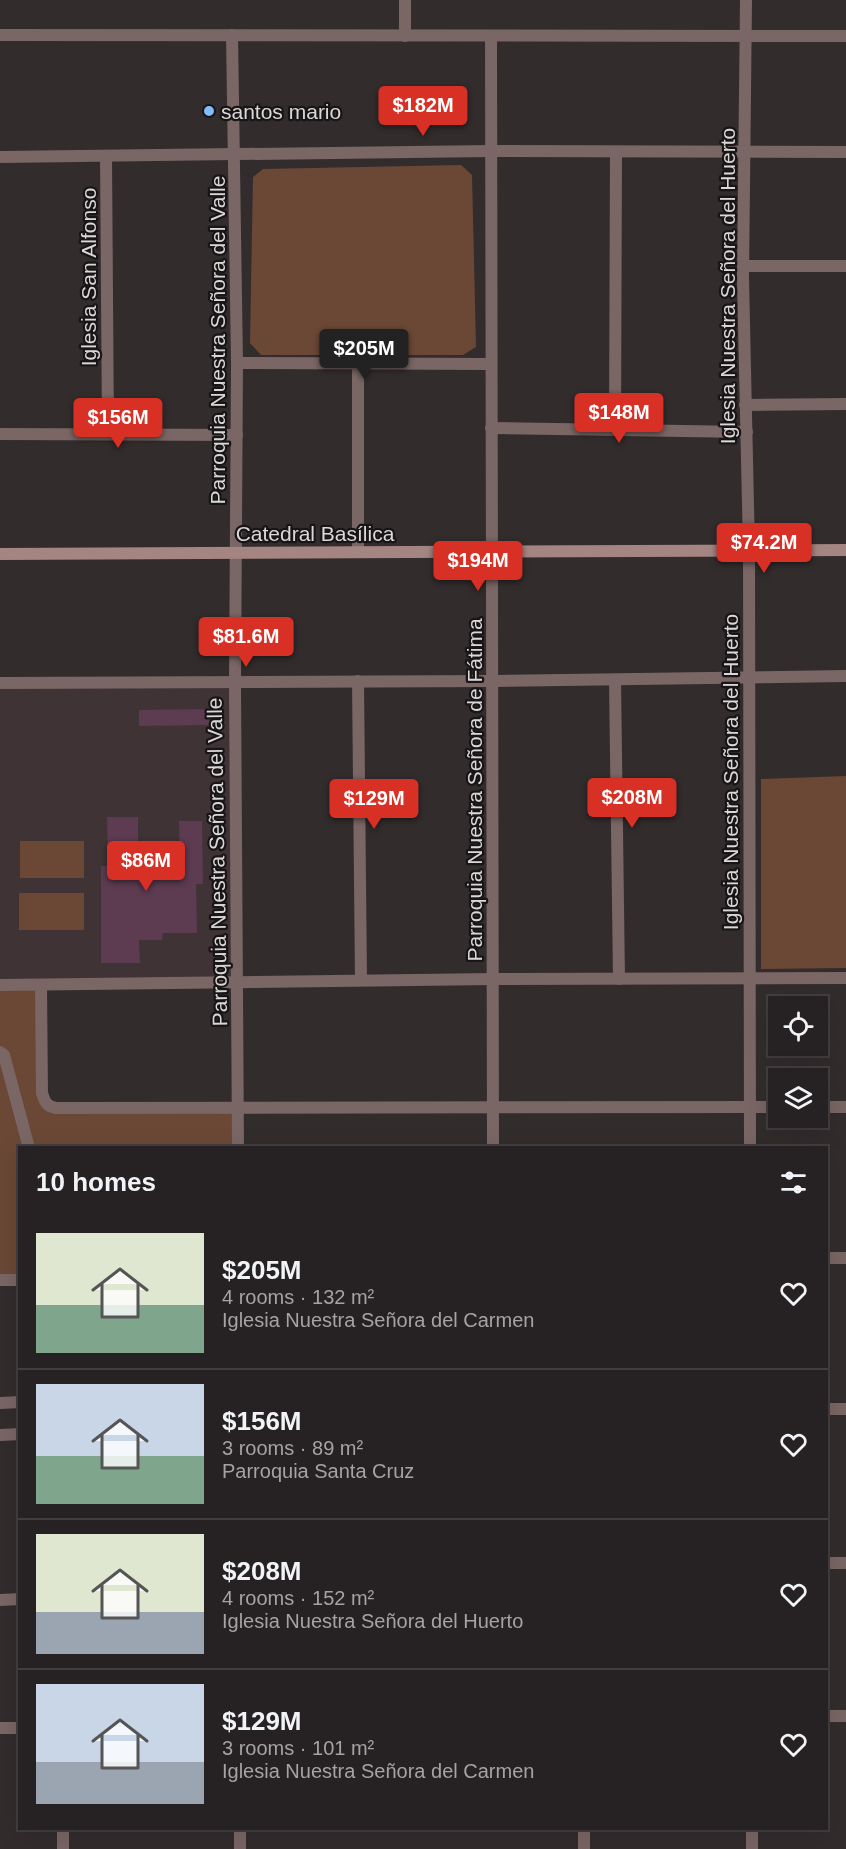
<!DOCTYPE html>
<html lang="en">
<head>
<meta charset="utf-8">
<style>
  :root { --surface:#262122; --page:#2e292a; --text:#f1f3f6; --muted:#a4a3a5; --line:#423e40; --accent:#d93025 }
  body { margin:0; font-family:Arial,sans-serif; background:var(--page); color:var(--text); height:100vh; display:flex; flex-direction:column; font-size:22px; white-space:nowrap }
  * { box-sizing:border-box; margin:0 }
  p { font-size:20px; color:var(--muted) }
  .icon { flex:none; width:33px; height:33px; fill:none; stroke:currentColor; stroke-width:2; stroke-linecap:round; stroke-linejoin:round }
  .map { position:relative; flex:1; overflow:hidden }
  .panel { position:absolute; left:18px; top:1146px; width:810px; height:684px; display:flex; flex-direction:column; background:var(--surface); border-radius:0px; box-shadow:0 6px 24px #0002,0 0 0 2px var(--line) }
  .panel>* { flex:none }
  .buttons { position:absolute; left:768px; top:996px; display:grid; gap:12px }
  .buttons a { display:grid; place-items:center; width:60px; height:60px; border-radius:0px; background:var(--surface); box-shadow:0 6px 24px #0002,0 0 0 2px var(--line); font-size:30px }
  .price { position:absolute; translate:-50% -51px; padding:0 14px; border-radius:6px; background:var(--accent); color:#fff; font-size:20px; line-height:39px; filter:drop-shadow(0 2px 3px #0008) }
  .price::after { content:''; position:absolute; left:50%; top:36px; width:18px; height:14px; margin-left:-9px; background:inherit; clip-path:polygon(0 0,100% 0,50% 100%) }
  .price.active { background:#222; color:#fff }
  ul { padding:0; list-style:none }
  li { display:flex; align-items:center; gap:18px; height:150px; padding:0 18px }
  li+li { border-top:2px solid var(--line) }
  li span { display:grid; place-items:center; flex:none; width:168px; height:120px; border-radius:0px; color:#555 }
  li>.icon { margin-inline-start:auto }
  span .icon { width:72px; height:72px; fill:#fffc; stroke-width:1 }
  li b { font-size:26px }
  h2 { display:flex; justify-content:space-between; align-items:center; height:72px; padding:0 18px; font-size:26px }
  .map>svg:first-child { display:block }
  .built { fill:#403336 }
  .green { fill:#6b4836 }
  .building { fill:#5d3b51 }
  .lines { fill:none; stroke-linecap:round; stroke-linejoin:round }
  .minor { stroke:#7a6664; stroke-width:12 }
  .secondary { stroke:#a48581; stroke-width:12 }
  .poi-dot { fill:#83bcfb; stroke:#181516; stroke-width:2 }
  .labels { text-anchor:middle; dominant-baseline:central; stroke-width:4.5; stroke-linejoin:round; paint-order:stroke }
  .poi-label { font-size:21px; fill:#dbd7d8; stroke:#181516; text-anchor:start }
  .street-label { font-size:21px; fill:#dbd7d8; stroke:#181516 }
</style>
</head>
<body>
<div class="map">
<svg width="846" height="1849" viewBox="0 0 846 1849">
  <rect width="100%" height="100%" fill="#322c2d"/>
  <!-- built -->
  <path class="built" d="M0,684H235L237,981L0,984Z"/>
  <!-- green -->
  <g class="green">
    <path d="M461,165L472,175L476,347L463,355H261L250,343L253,177L263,169Z"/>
    <path d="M846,776V968L761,969V779Z"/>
    <rect x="20" y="841" width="64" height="37"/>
    <rect x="19" y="893" width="65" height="37"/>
    <path d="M0,986H40L44,1103L238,1110V1147L20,1148L19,1279L0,1280Z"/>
  </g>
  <!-- building -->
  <g class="building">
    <path d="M210,709L211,725L139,726V710Z"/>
    <path d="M107,817H138V866H143V879H170V867H180L179,821H202L203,884H196L197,933H163L162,940H139L140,963H101V866H108Z"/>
  </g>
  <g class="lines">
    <!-- minor -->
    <g class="minor">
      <path d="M405,0V36"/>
      <path d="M746,0L743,278L749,550L750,1148"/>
      <path d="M0,35L846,36"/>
      <path d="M232,35L237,363L235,683L238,1148"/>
      <path d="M491,36L493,1148"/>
      <path d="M106,156L108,433"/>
      <path d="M0,157L491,151L846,152"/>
      <path d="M744,266H846"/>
      <path d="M237,363L490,364"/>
      <path d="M358,365V552"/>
      <path d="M745,405L846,404"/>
      <path d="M491,428L747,432"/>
      <path d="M615,429L616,152"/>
      <path d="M0,434L237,435"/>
      <path d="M615,680L619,979"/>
      <path d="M358,681L361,980"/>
      <path d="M0,683L493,681L846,676"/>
      <path d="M0,985L494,979L846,978"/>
      <path d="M41,985L42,1093C45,1102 46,1106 56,1108L778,1107"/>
      <path d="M0,1052L4,1055L29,1148"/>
      <path d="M818,1107H846"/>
      <path d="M826,1258H846"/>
      <path d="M0,1280H20"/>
      <path d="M0,1403L20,1402"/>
      <path d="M826,1409H846"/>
      <path d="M0,1435L20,1434"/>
      <path d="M826,1563H846"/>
      <path d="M0,1600L20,1599"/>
      <path d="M826,1716H846"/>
      <path d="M0,1728H20"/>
      <path d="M752,1828V1849"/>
      <path d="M63,1849V1828"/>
      <path d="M240,1849V1828"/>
      <path d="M584,1849V1828"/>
    </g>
    <!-- secondary -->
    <path class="secondary" d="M0,554L846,550"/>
  </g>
  <!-- markers -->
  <circle class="poi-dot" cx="209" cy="111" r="6"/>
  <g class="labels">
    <!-- poi labels -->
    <g class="poi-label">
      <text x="221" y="111">santos mario</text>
    </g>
    <!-- street labels -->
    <g class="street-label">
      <text transform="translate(88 277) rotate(-90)">Iglesia San Alfonso</text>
      <text transform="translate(727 286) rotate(-90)">Iglesia Nuestra Señora del Huerto</text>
      <text transform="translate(217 340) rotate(-90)">Parroquia Nuestra Señora del Valle</text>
      <text x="315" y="533">Catedral Basílica</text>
      <text transform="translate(730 772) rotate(-90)">Iglesia Nuestra Señora del Huerto</text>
      <text transform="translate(474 790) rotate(-90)">Parroquia Nuestra Señora de Fátima</text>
      <text transform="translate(217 862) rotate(-91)">Parroquia Nuestra Señora del Valle</text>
    </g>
  </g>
</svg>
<div class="buttons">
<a><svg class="icon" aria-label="locate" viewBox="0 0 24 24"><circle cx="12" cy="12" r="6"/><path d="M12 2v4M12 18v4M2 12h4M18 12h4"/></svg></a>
<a><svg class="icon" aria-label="layers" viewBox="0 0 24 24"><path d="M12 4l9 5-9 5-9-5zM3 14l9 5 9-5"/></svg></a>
</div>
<b class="price" style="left:423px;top:137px">$182M</b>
<b class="price active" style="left:364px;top:380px">$205M</b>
<b class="price" style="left:619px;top:444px">$148M</b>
<b class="price" style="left:118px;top:449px">$156M</b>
<b class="price" style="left:764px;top:574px">$74.2M</b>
<b class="price" style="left:478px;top:592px">$194M</b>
<b class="price" style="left:246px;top:668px">$81.6M</b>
<b class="price" style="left:632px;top:829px">$208M</b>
<b class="price" style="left:374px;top:830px">$129M</b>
<b class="price" style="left:146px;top:892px">$86M</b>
<section class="panel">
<h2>10 homes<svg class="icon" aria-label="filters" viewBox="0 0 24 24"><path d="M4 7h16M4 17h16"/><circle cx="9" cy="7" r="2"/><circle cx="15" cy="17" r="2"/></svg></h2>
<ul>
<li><span style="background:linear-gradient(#dfe7d0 60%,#7fa58c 0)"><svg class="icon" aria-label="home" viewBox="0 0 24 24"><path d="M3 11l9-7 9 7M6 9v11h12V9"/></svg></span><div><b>$205M</b><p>4 rooms · 132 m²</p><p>Iglesia Nuestra Señora del Carmen</p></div><svg class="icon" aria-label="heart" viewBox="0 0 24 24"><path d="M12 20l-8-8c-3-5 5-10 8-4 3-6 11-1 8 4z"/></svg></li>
<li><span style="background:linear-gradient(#c9d6e8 60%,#7fa58c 0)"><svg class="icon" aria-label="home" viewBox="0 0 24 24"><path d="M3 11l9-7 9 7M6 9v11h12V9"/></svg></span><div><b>$156M</b><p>3 rooms · 89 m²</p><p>Parroquia Santa Cruz</p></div><svg class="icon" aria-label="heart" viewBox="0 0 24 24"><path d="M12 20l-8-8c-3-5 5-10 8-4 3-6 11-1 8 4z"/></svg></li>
<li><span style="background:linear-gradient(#dfe7d0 65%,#9aa5b1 0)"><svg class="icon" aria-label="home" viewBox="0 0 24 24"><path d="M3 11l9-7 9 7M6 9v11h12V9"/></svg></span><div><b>$208M</b><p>4 rooms · 152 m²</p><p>Iglesia Nuestra Señora del Huerto</p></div><svg class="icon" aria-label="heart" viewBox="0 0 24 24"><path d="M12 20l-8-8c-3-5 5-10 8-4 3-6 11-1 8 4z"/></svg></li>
<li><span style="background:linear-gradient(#c9d6e8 65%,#9aa5b1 0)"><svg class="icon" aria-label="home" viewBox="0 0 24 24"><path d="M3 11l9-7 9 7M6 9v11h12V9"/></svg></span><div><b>$129M</b><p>3 rooms · 101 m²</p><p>Iglesia Nuestra Señora del Carmen</p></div><svg class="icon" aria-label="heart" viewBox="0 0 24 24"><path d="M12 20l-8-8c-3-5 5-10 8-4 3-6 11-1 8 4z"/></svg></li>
</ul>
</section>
</div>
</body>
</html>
